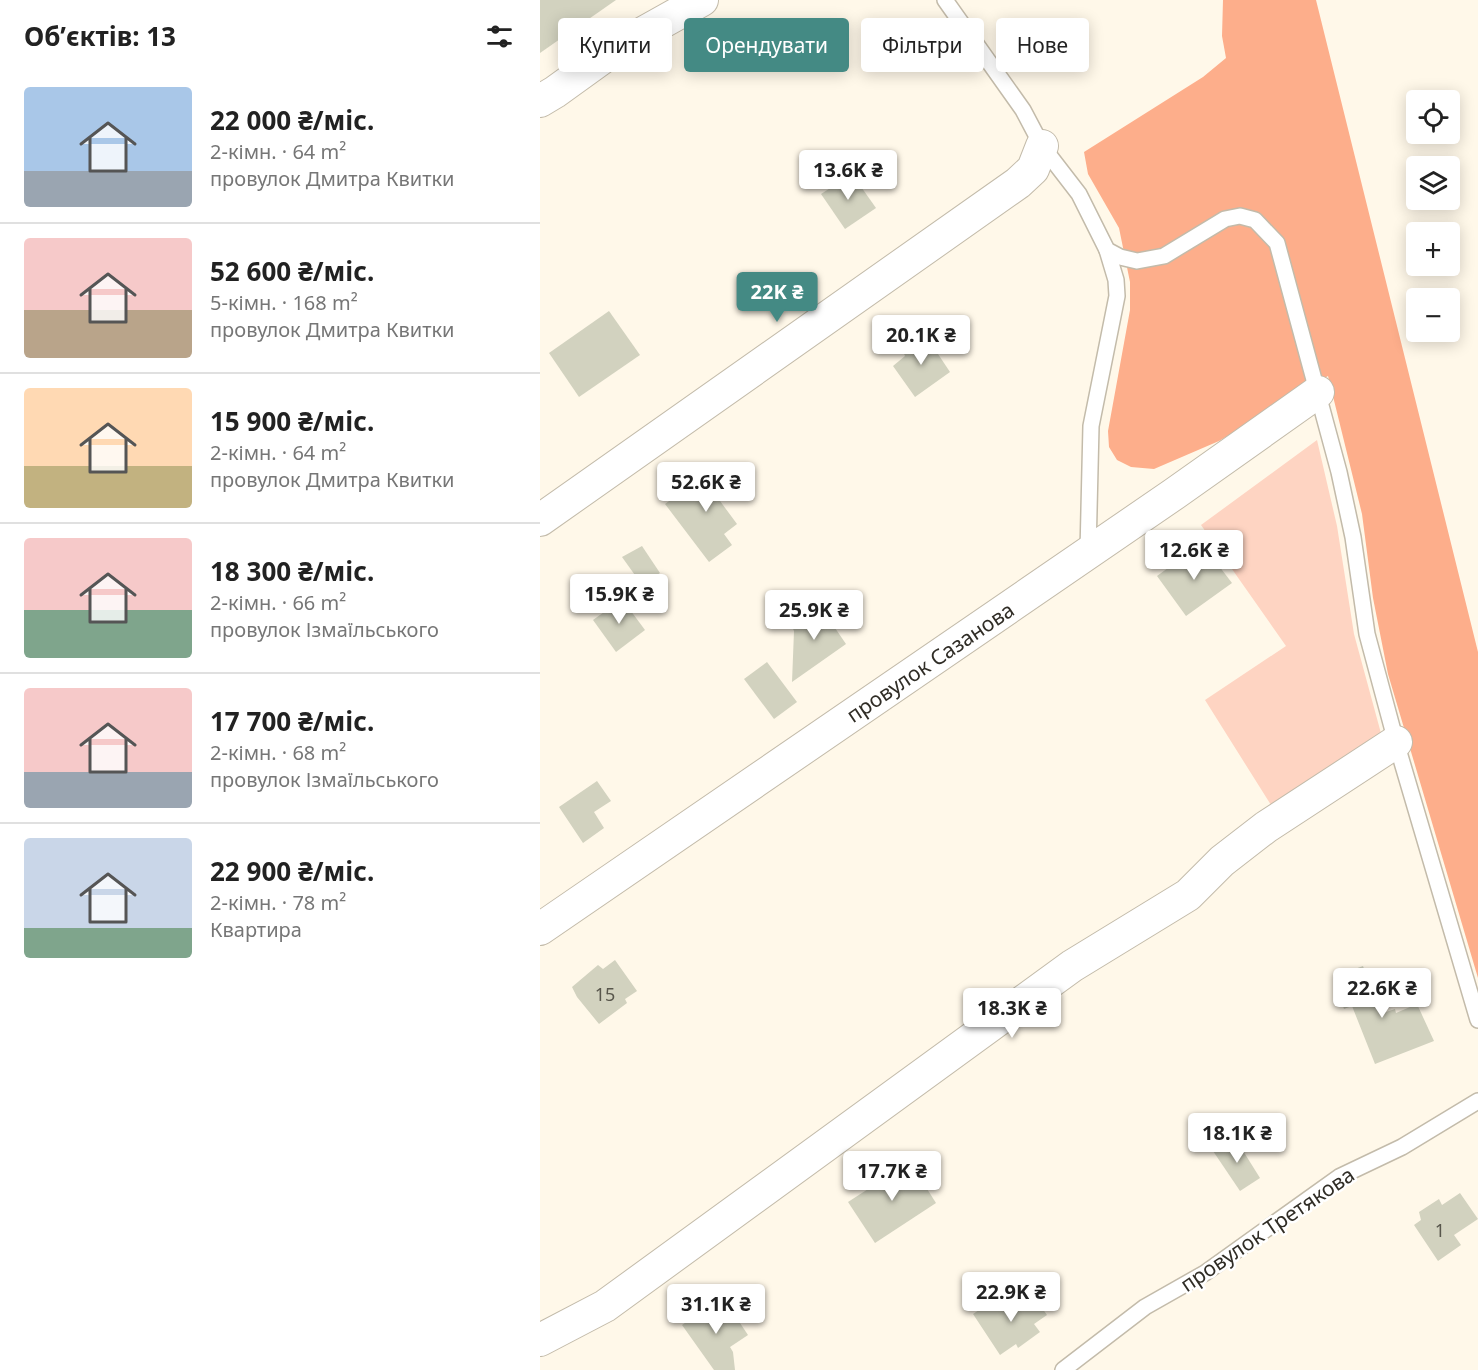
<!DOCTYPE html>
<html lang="uk">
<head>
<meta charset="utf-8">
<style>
  :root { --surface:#fff; --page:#f2f2f2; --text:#222; --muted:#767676; --line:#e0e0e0; --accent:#448a84 }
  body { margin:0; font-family:"Noto Sans",sans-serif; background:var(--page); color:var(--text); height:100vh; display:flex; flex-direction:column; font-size:22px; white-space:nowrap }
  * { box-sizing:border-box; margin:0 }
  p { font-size:20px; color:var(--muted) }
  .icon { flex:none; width:33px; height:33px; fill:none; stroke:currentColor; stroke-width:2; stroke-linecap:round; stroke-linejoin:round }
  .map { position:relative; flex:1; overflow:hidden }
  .details { display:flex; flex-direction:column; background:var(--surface); width:540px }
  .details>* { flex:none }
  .guide { position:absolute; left:18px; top:18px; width:570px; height:54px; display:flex; gap:12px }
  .controls { position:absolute; left:866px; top:90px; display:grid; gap:12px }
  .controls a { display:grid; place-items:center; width:54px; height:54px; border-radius:6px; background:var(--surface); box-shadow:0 3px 15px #0003; font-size:30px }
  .price { position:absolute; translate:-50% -51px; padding:0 14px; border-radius:6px; background:#fff; color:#222; font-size:20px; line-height:39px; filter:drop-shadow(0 2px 3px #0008) }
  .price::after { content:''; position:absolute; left:50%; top:36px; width:18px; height:14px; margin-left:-9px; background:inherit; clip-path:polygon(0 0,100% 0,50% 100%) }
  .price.on { background:var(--accent); color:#fff }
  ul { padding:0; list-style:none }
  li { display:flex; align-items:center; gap:18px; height:150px; padding:0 24px }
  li+li { border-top:2px solid var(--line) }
  li span { display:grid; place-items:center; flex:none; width:168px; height:120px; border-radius:6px; color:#555 }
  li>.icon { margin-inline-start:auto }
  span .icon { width:72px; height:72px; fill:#fffc; stroke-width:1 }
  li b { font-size:26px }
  h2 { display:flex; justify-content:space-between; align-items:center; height:72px; padding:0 24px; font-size:26px }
  .chip { padding:0 21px; border-radius:6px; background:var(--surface); box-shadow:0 3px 15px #0003; font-size:21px; line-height:54px }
  .chip.on { background:var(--accent); color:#fff }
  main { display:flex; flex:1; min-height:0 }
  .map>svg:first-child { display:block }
  .green { fill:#fed4c2 }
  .forest { fill:#fdae8b }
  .building { fill:#d2d2bf }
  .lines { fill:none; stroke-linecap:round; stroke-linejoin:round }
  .lane-casing { stroke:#c3bbaa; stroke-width:18 }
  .street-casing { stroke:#c3bbaa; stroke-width:34 }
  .lane { stroke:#fff; stroke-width:15 }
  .street { stroke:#fff; stroke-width:32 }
  .labels { text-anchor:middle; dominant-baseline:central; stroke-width:5; stroke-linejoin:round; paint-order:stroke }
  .number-label { font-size:18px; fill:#58564c }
  .street-label { font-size:21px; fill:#302d26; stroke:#fff }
</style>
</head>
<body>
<main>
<section class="details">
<h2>Об’єктів: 13<svg class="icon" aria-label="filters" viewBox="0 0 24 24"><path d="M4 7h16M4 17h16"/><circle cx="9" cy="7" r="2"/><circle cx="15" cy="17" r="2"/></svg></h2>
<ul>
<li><span style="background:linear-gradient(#a9c7e8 70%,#9aa5b1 0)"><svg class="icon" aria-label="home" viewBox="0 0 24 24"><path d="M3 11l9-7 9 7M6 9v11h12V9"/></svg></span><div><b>22 000 ₴/міс.</b><p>2-кімн. · 64 m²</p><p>провулок Дмитра Квитки</p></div></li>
<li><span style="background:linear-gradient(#f6c9c9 60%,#b9a48a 0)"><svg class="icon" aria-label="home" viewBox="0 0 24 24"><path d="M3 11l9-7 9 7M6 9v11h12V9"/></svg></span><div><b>52 600 ₴/міс.</b><p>5-кімн. · 168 m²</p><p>провулок Дмитра Квитки</p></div></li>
<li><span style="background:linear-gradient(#ffd9b3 65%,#c2b280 0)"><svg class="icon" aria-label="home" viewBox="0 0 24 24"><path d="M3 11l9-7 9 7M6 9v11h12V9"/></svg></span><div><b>15 900 ₴/міс.</b><p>2-кімн. · 64 m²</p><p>провулок Дмитра Квитки</p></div></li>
<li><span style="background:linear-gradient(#f6c9c9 60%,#7fa58c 0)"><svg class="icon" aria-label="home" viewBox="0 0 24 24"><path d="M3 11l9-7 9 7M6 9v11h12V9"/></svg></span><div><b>18 300 ₴/міс.</b><p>2-кімн. · 66 m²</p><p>провулок Ізмаїльського</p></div></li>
<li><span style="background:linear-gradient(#f6c9c9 70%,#9aa5b1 0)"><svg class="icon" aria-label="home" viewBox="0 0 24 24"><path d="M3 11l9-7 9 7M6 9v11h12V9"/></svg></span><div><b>17 700 ₴/міс.</b><p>2-кімн. · 68 m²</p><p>провулок Ізмаїльського</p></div></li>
<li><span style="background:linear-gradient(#c9d6e8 75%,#7fa58c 0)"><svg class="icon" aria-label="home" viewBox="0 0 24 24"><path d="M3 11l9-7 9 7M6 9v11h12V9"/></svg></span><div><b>22 900 ₴/міс.</b><p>2-кімн. · 78 m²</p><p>Квартира</p></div></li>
</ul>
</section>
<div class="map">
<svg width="938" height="1370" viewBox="0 0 938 1370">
  <rect width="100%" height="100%" fill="#fff8e9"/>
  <!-- green -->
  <path class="green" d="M777,440L797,526L814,634L842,737L731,805L665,700L746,646L661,525Z"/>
  <!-- forest -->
  <path class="forest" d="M683,0H776L938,652V978L848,674L833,598L822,514L788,376L679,441L614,469L591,467L577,460L569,447L568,431L590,310V282L579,228L548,174L544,152L663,77L686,58L682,36Z"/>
  <!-- building -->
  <g class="building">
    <path d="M0,0H76L0,53Z"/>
    <path d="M312,174L336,208L305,229L281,194Z"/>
    <path d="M69,311L100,355L39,397L9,353Z"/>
    <path d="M384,333L410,372L375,397L353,366L365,356L362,349Z"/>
    <path d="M179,465L196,489L180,501L197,524L184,534L192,545L169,562L125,504Z"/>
    <path d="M102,546L120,573L102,585L82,557Z"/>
    <path d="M666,549L692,583L646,616L617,576L643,557L647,562Z"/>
    <path d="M82,599L105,630L76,652L53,620Z"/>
    <path d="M280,606L306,644L252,682L254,631L251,624Z"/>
    <path d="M227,662L257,702L234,719L204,679Z"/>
    <path d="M57,781L71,801L54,812L64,828L43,843L19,807Z"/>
    <path d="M75,960L97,991L85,999L87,1003L59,1024L37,997L32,987L58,965L63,969Z"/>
    <path d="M823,966L840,1014L855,1009L856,1013L877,1004L894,1041L835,1064L812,1006L804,1009L793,977Z"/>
    <path d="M695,1138L720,1178L700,1191L673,1151Z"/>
    <path d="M370,1162L396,1203L335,1243L308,1202Z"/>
    <path d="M920,1193L938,1219L914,1235L921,1245L898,1261L874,1225L881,1220L879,1212L899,1199L902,1205Z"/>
    <path d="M492,1294L507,1315L494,1324L500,1332L478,1348L476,1344L460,1355L433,1314L454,1300L462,1311L476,1301L479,1304Z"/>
    <path d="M186,1302L208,1335L190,1347L193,1352L195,1370H174L142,1325L172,1304L176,1309Z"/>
  </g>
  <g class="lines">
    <!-- lane casing -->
    <g class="lane-casing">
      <g id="lane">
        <path d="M405,0L483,110L502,146L539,194L567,250L580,257L597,261L624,256L685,219L700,216L715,220L737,243L799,472L813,537L827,634L856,742L938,1020"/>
        <path d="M548,552L551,426L577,296L576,280L567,250"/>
        <path d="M523,1370L605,1307L665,1273L799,1177L862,1147L938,1101"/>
      </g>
    </g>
    <!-- street casing -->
    <g class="street-casing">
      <g id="street">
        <path d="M0,101L15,92L76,48L162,0"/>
        <path d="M0,520L478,183L493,169L502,146"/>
        <path d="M0,929L634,494L778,392"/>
        <path d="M0,1340L65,1306L532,966L648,895L682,861L726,827L856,742"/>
      </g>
    </g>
    <!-- lane -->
    <use href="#lane" class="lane"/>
    <!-- street -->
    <use href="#street" class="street"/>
  </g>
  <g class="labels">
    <!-- number labels -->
    <g class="number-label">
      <text x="65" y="994">15</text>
      <text x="900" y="1230">1</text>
    </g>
    <!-- street labels -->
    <g class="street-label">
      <text transform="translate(390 662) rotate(-34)">провулок Сазанова</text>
      <text transform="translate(727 1229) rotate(-34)">провулок Третякова</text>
    </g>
  </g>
</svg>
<div class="controls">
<a><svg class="icon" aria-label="locate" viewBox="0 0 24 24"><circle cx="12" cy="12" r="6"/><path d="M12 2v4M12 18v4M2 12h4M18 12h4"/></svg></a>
<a><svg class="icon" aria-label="layers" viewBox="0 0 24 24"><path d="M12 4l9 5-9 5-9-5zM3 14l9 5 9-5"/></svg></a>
<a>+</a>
<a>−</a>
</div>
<b class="price" style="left:308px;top:201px">13.6K ₴</b>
<b class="price on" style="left:237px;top:323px">22K ₴</b>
<b class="price" style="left:381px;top:366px">20.1K ₴</b>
<b class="price" style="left:166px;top:513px">52.6K ₴</b>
<b class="price" style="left:654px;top:581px">12.6K ₴</b>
<b class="price" style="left:79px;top:625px">15.9K ₴</b>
<b class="price" style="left:274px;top:641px">25.9K ₴</b>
<b class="price" style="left:842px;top:1019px">22.6K ₴</b>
<b class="price" style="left:472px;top:1039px">18.3K ₴</b>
<b class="price" style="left:697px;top:1164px">18.1K ₴</b>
<b class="price" style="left:352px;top:1202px">17.7K ₴</b>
<b class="price" style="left:471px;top:1323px">22.9K ₴</b>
<b class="price" style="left:176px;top:1335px">31.1K ₴</b>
<div class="guide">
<a class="chip">Купити</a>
<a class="chip on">Орендувати</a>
<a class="chip">Фільтри</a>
<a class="chip">Нове</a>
</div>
</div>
</main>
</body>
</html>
